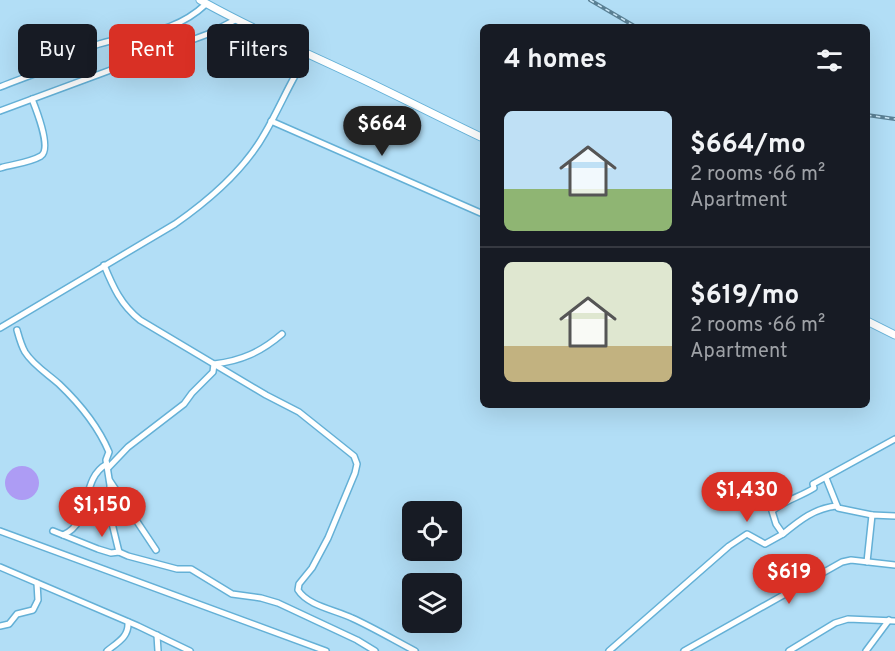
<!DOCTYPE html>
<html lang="en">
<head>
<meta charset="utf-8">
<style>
  :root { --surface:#171b24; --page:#242831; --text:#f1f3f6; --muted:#9ea1a6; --line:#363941; --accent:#d93025 }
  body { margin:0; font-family:Overpass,sans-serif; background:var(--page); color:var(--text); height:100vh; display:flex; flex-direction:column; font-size:22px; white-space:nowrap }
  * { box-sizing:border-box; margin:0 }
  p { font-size:20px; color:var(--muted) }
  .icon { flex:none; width:33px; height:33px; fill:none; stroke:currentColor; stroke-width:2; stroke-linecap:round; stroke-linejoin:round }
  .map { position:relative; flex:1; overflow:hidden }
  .panel { position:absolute; left:480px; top:24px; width:390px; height:384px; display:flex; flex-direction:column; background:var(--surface); border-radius:9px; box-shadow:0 6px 24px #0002 }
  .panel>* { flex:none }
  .hud { position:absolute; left:18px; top:24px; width:372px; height:54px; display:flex; gap:12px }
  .tools { position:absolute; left:402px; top:501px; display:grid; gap:12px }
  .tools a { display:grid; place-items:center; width:60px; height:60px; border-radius:9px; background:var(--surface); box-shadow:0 6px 24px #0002; font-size:30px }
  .price { position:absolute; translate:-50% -51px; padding:0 14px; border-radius:21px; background:var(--accent); color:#fff; font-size:20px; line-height:39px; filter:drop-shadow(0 2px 3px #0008) }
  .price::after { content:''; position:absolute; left:50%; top:36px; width:18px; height:14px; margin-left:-9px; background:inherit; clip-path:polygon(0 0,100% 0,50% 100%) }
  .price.current { background:#222; color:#fff }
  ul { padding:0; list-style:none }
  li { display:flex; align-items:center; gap:18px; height:150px; padding:0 24px }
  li+li { border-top:2px solid var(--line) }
  li span { display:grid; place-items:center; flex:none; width:168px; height:120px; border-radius:9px; color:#555 }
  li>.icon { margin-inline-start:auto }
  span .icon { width:72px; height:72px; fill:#fffc; stroke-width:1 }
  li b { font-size:26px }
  h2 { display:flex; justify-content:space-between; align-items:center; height:72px; padding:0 24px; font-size:26px }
  .tag { padding:0 21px; border-radius:9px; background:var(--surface); box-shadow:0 6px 24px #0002; font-size:21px; line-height:54px }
  .tag.current { background:var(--accent); color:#fff }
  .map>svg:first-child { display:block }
  .water { fill:#ad9cf4 }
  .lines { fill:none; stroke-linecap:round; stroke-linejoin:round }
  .minor-casing { stroke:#64b0d6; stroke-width:8 }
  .tertiary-casing { stroke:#64b0d6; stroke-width:9 }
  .minor { stroke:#fff; stroke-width:5 }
  .tertiary { stroke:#fff; stroke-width:7 }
  .rail-casing { stroke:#5b8195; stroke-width:4 }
  .rail { stroke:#cce9f9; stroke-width:1.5; stroke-dasharray:4.5; stroke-linecap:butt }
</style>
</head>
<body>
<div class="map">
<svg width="895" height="651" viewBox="0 0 895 651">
  <rect width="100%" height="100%" fill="#b2def6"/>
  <!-- water -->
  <circle class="water" cx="22" cy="483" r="17"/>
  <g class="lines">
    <!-- minor casing -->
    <g class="minor-casing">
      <g id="minor">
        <path d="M0,87C20,79 41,72 61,63C74,57 85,48 99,44C139,32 173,35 206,4"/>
        <path d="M0,111L208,34L235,20"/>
        <path d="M271,121L483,214"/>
        <path d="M0,168C13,164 29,163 41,156C52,149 36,109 32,99"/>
        <path d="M104,265C113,287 121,305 140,320L266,395L299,412L354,456L357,464L355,473L328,538L312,568L299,584L298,590C308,606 336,610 352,618C374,628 394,640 415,651"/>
        <path d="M0,328L175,224C208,201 245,169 265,133C280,107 291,80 307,55"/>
        <path d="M17,330C19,337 21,345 25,352C33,365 48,374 59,384C80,404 98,426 109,452L106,460L110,485V515L119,552"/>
        <path d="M108,468L128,447L184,404L192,393L213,372L214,364C241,361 261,352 282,334"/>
        <path d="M826,478L838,508L872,515"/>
        <path d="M110,481L156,550"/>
        <path d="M0,531L326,651"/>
        <path d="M53,531L63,535C94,522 79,479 107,464"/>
        <path d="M783,534C800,520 815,508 837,506"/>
        <path d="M63,535L98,549L111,553L119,552L128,556L177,569H191L232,594L261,598L278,603L357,640L375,651"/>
        <path d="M867,562L872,515L895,516"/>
        <path d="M0,567L138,626L190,651"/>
        <path d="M0,626L9,624L17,614L33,610L38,600L37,583"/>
        <path d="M157,635L158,651"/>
        <path d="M107,651C118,642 129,637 128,622"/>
        <path d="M609,651L729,546L747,534L765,544L783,534L776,524L772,511C785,500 800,497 814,488L813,484L895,439"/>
        <path d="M684,651L842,562L851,560L895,565"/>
        <path d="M789,651L835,623L848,619L895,621"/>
        <path d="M866,651L889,620"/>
      </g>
    </g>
    <!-- tertiary casing -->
    <g class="tertiary-casing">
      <g id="tertiary">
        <path d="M200,0C253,30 309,54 364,80C404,99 443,119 483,138"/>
        <path d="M867,321L895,335"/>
      </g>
    </g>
    <!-- minor -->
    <use href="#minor" class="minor"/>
    <!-- tertiary -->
    <use href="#tertiary" class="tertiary"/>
    <!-- rail casing -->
    <g class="rail-casing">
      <g id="rail">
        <path d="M590,0L636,27"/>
        <path d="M867,115L895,119"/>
      </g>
    </g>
    <!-- rail -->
    <use href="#rail" class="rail"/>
  </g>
</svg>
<div class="tools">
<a><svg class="icon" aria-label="locate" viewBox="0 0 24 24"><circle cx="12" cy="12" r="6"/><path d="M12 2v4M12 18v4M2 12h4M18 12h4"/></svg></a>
<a><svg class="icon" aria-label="layers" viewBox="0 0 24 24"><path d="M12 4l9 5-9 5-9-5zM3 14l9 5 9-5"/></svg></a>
</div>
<b class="price current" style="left:382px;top:157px">$664</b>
<b class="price" style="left:747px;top:523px">$1,430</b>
<b class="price" style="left:102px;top:538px">$1,150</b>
<b class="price" style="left:789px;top:605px">$619</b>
<div class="hud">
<a class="tag">Buy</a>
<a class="tag current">Rent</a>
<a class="tag">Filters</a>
</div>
<section class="panel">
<h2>4 homes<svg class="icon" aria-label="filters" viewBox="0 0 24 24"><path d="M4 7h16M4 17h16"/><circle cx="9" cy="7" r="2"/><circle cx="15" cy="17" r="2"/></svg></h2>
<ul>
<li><span style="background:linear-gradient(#bfe0f5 65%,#8fb573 0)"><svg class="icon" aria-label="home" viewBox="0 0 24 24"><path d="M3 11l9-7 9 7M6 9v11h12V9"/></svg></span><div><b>$664/mo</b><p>2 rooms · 66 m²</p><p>Apartment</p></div></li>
<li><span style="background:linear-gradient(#dfe7d0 70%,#c2b280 0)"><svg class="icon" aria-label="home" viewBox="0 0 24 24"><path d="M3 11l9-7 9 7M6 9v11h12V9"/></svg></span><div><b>$619/mo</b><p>2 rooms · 66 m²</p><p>Apartment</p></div></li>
</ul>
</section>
</div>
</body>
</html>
